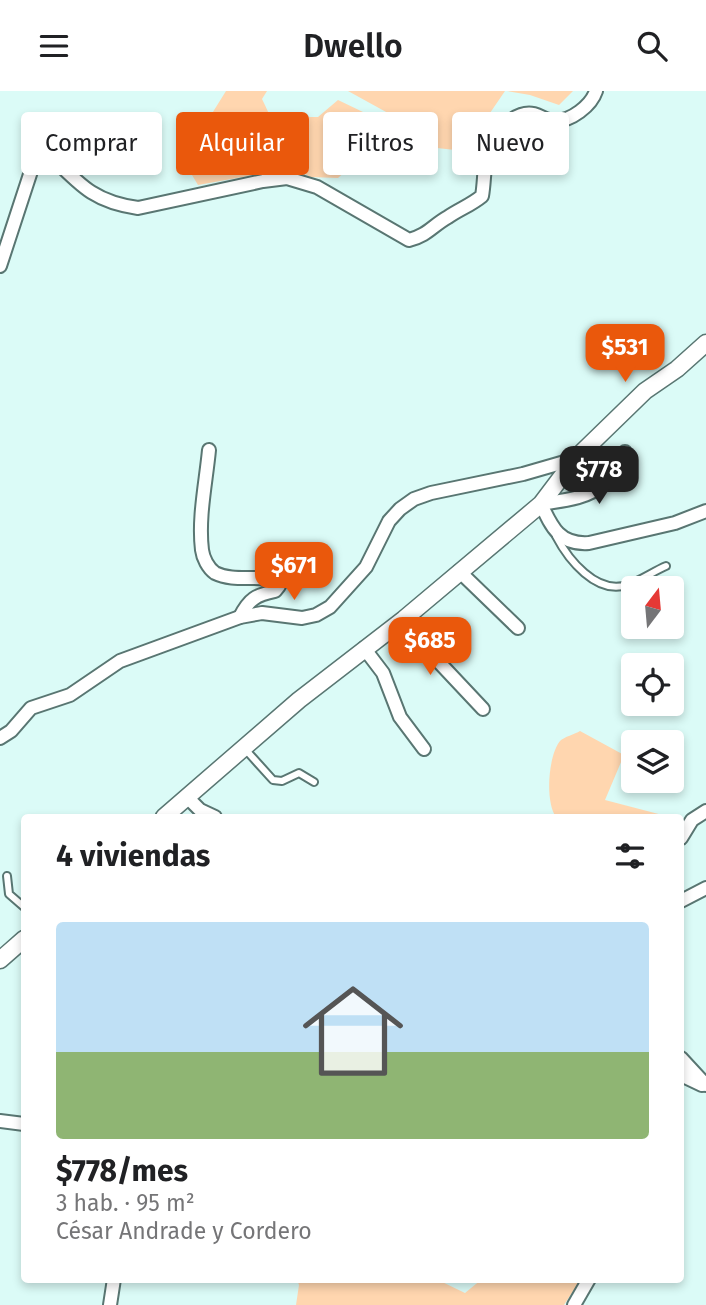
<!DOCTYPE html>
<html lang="es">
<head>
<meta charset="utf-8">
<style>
  :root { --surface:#fff; --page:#f2f2f2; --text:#202124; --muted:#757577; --line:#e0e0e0; --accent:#ea580c }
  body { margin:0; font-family:"Fira Sans",sans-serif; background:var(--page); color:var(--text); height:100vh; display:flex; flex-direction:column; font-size:26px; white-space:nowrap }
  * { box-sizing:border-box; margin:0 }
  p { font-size:23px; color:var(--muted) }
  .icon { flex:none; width:38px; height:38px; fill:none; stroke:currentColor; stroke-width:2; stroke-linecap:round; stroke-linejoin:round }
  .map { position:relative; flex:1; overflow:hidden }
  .drawer { position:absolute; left:21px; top:723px; width:663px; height:469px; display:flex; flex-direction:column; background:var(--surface); border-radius:7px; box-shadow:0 4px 10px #0003 }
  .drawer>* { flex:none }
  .banner { position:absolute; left:21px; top:21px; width:665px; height:63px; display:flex; gap:14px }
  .needle { width:46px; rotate:16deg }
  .fabs { position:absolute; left:621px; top:485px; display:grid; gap:14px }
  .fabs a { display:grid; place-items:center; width:63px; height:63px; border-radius:7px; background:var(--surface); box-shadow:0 4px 10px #0003; font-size:35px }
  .price { position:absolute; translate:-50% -60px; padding:0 16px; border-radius:14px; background:var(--accent); color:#fff; font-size:23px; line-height:46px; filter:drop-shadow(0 2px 4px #0008) }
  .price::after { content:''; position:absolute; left:50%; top:42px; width:21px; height:16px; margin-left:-10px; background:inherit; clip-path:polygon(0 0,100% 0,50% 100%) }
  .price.current { background:#222; color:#fff }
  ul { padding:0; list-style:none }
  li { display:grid; align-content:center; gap:14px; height:371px; padding:0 35px }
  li+li { border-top:2px solid var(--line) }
  li span { display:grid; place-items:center; height:217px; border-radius:7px; color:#555 }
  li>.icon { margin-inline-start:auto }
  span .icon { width:126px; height:126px; fill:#fffc; stroke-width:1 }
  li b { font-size:30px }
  h2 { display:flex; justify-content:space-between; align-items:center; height:84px; padding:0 35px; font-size:30px }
  .chip { padding:0 24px; border-radius:7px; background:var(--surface); box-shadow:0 4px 10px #0003; font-size:24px; line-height:63px }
  .chip.current { background:var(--accent); color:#fff }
  header { display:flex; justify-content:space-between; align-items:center; height:91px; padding:0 35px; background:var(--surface); font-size:32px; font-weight:600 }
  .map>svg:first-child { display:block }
  .green { fill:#ffd6af }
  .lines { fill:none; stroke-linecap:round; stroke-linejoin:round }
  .service-casing { stroke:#597672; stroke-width:10 }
  .minor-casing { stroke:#597672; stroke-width:16 }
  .tertiary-casing { stroke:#597672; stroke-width:19 }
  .service { stroke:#fff; stroke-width:6 }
  .minor { stroke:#fff; stroke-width:12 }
  .tertiary { stroke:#fff; stroke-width:16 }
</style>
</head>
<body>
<header><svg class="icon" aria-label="menu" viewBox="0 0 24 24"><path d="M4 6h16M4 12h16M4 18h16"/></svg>Dwello<svg class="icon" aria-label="search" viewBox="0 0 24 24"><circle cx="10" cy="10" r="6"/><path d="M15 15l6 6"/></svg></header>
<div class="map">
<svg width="706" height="1214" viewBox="0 0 706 1214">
  <rect width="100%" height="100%" fill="#dbfbf7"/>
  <!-- green -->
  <g class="green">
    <path d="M226,0H267L262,8C277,39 280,47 269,81L198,94L183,69Z"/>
    <path d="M348,0H505L464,60L437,57L362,65L338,87L310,86L291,74L282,38L285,21L301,26H318L338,9L363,21L397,27Z"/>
    <path d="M507,0H573L559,14L530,4Z"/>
    <path d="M580,640L624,664L605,709L670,726H556C545,711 548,665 560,650C564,646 575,643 580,640Z"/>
    <path d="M297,1188H436L465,1202L482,1188H581L564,1214H296L299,1194Z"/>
  </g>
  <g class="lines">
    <!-- service casing -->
    <g class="service-casing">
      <g id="service">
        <path d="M556,445C568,468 596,504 627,494C640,490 654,480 666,475"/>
        <path d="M245,658L273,689L282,690L299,682L314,691"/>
        <path d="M7,785L9,803L24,816"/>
      </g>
    </g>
    <!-- minor casing -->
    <g class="minor-casing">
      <g id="minor">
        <path d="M0,175L35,68L44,62L50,64C80,94 94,111 138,117L263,90L287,87L317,96L409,149C428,144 432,135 448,126C460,118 471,114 482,105C485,89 483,71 490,57C496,41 515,19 534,23C542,25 546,30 555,30C571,30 591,15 596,0"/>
        <path d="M209,359C206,391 198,427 202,459C203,467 208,477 215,482C233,491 257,484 275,489L279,495L275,500C256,504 249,508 240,526"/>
        <path d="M625,361C615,371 611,384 601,394C588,408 559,410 541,413C552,437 560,454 589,452L675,432L706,420"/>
        <path d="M459,480L518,537"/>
        <path d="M404,528L436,568L483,618"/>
        <path d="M364,557L383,582L400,626L424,658"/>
        <path d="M0,647L11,640L31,617L70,604L120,570L240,526L262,522L302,527L316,524L330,516L366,476L389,430L400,418L414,408L431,402L523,383L575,368"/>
        <path d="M187,706L200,719L215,726"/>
        <path d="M681,747L692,729L706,720"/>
        <path d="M681,810L706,797"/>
        <path d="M681,967L706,994"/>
        <path d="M681,984L702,994"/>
        <path d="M0,1030L24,1033"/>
        <path d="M110,1214L114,1188"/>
        <path d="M574,1214L589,1188"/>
      </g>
    </g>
    <!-- tertiary casing -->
    <g class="tertiary-casing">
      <g id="tertiary">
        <path d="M164,726L299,609L404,528L541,413L575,368L645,300L677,278L706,252"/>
        <path d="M0,869L24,848"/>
      </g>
    </g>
    <!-- service -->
    <use href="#service" class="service"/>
    <!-- minor -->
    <use href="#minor" class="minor"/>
    <!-- tertiary -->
    <use href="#tertiary" class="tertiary"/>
  </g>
</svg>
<div class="fabs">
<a><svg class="needle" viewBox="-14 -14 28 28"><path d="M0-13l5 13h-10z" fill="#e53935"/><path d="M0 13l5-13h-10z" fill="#757577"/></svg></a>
<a><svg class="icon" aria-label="locate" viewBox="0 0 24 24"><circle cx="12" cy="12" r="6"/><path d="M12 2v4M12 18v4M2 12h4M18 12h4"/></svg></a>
<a><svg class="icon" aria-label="layers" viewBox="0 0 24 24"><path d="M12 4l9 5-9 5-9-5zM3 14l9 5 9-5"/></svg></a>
</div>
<b class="price" style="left:625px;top:293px">$531</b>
<b class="price current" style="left:599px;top:415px">$778</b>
<b class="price" style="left:294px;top:511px">$671</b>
<b class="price" style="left:430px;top:586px">$685</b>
<div class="banner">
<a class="chip">Comprar</a>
<a class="chip current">Alquilar</a>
<a class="chip">Filtros</a>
<a class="chip">Nuevo</a>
</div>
<section class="drawer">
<h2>4 viviendas<svg class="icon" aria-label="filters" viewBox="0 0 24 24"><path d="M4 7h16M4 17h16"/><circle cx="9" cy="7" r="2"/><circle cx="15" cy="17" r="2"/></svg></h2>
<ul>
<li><span style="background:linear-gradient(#bfe0f5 60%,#8fb573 0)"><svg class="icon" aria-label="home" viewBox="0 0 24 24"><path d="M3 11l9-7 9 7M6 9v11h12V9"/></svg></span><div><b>$778/mes</b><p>3 hab. · 95 m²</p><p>César Andrade y Cordero</p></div></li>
</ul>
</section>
</div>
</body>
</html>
